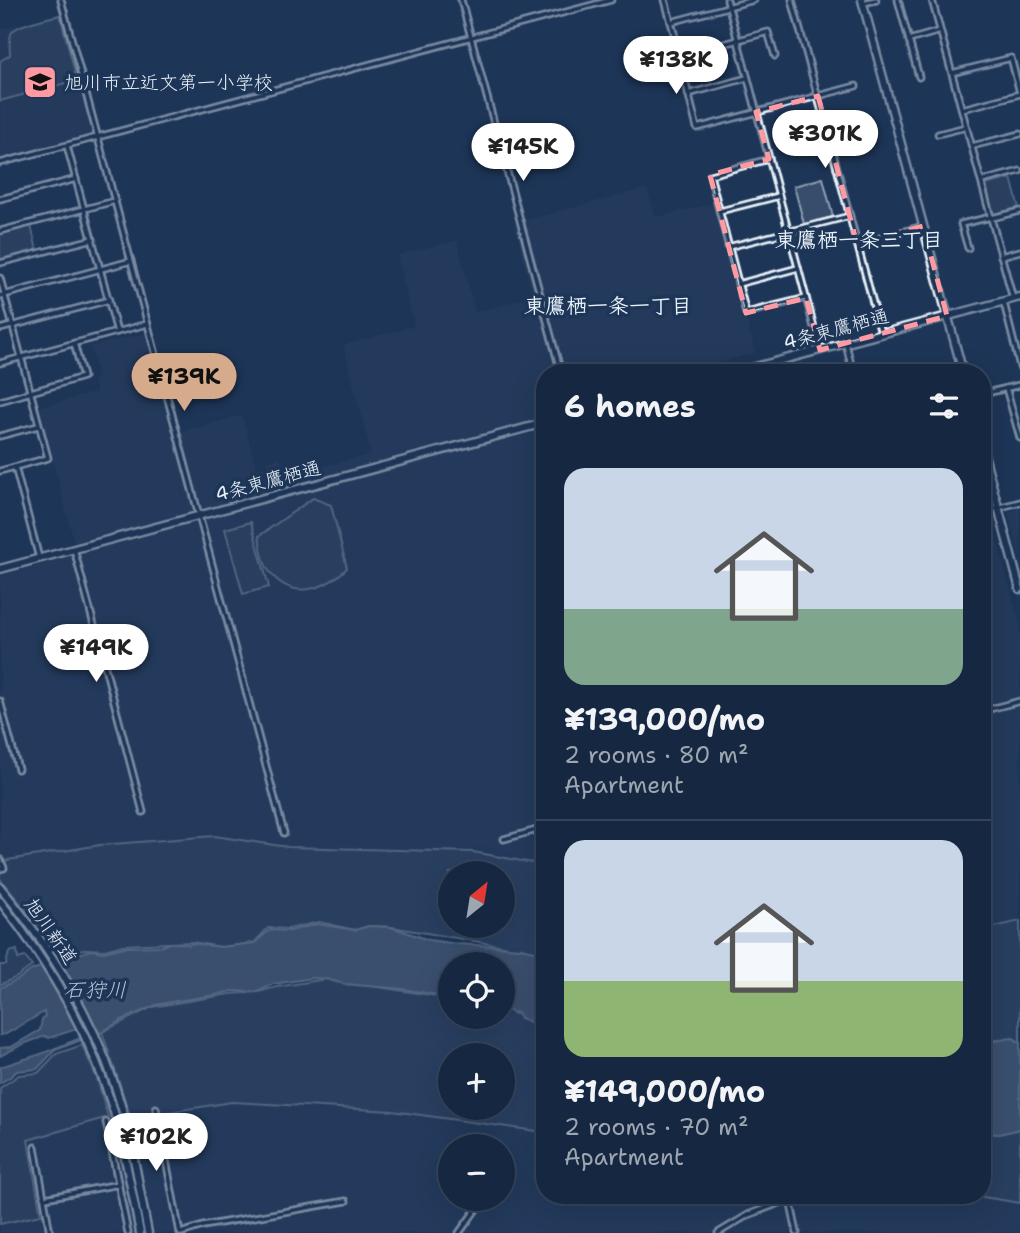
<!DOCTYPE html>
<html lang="en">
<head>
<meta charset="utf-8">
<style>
  :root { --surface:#162841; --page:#1f3048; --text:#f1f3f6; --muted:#9ea6b1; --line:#35445a; --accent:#d6ab8b }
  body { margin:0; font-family:"Shantell Sans","Klee One",sans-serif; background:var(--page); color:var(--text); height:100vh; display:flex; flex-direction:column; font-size:26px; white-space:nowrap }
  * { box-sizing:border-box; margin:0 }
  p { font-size:23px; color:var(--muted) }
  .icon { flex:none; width:38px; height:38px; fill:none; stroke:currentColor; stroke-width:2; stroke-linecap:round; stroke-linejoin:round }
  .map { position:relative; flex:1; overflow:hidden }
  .details { position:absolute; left:536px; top:364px; width:455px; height:840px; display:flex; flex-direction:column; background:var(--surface); border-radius:28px; box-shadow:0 7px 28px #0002,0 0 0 2px var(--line) }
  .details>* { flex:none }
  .needle { width:46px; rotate:30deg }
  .controls { position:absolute; left:438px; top:861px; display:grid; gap:14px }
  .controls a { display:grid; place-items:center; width:77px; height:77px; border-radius:50%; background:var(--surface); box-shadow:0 7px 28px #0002,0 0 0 2px var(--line); font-size:35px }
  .price { position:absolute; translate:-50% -60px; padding:0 16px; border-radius:24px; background:#fff; color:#222; font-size:23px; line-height:46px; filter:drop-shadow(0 2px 4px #0008) }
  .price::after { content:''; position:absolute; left:50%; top:42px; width:21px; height:16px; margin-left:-10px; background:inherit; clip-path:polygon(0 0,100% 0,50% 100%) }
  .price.selected { background:var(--accent); color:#111 }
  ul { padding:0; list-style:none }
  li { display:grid; align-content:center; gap:14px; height:371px; padding:0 28px }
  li+li { border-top:2px solid var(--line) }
  li span { display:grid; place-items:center; height:217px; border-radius:21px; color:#555 }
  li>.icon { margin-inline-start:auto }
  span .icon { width:126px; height:126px; fill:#fffc; stroke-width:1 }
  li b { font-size:30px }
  h2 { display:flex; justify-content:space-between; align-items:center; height:84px; padding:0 28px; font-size:30px }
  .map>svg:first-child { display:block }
  .built { fill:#2a4162; fill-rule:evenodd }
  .green { fill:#374d6c; stroke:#909fb2; stroke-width:2; fill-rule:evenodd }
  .water { fill:#5d7089; stroke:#95a4b5; stroke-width:2 }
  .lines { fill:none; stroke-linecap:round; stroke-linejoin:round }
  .minor-casing { stroke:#e8f1f8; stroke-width:9 }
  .primary-casing { stroke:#e8f1f8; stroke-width:11 }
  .trunk-casing { stroke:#e8f1f8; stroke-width:11 }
  .minor { stroke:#1d3557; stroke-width:3.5 }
  .primary { stroke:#1d3557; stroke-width:6 }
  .trunk { stroke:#1d3557; stroke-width:6 }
  .marked { fill:none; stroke:#ff9aa2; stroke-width:5; stroke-dasharray:14 9; stroke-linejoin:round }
  .labels { text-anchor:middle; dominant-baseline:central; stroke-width:7; stroke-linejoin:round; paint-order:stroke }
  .poi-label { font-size:19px; fill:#e8f1f8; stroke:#1d3557; text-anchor:start }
  .street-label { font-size:19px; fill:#e8f1f8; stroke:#1d3557 }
  .neighbourhood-label { font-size:21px; font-weight:bold; fill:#e8f1f8; stroke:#1d3557 }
  .water-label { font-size:21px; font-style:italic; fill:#b7c4d1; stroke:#1d3557 }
</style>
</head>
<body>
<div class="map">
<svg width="1020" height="1233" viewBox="0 0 1020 1233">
  <rect width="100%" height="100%" fill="#1d3557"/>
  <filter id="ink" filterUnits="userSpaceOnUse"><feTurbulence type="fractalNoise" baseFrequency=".0143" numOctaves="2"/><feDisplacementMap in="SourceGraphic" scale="14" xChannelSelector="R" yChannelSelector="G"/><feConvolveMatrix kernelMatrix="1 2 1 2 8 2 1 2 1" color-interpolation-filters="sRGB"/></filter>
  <g filter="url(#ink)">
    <!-- built -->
    <g class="built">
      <path d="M61,13L94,134L2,158L0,151V29Z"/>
      <path d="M647,188L656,217L714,203L756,353L691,370V373H544V865L473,852L288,847L215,836L100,845L8,860L0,852V576L77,554L39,407L96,392L93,380L98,378L90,346L146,333L172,434L242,415L257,469L267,466L266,461L280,457L286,476L371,454L343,345L414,326L397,255L457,240L475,312L533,296L514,223Z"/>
      <path d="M1020,507V557L1008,513Z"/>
      <path d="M991,517L1020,625V921L982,930V519Z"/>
      <path d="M232,1102L392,1111L544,1132V1195H971L1020,1203V1233H0V1224L41,1215L27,1140L104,1117ZM450,1146H502V1199H450Z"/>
    </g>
    <!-- green -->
    <g class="green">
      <path d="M60,15L77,80L0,101V61L10,55C10,48 8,38 12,32C17,24 49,18 60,15Z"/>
      <path d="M823,178L833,217L804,224L794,186Z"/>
      <path d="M1011,178L1019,208L993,214L986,185Z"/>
      <path d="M31,226L37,250L2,259L0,258V234Z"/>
      <path d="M313,498L331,505L347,568C324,591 289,602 267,568C262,559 261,547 259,536Z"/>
      <path d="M251,522L269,587L243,594L225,529Z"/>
      <path d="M214,836L288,847L473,852L544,865V953L391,927L369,926L355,930L319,922L289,929L268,928L254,943L221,947L192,942L123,945L105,950L85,949L72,951L66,958L0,879V863L8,860L100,845ZM450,873H502V926H450Z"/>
      <path d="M1020,921V1042L1013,1038L982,1042V930Z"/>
      <path d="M17,950L18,959L25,957L32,966L17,977L0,985V965H6L9,952Z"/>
      <path d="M326,979L450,998V1017H502V1007L532,1022L544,1021V1132L392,1111L232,1102L131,1118L102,1032L152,1007L230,994L258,992L277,987ZM450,1055H502V1108H450Z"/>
      <path d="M82,1045L97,1078L108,1117L28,1140L41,1215L0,1224V1088L19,1075L38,1073L56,1054Z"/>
      <path d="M1020,1129V1203L971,1195H982V1131L999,1134Z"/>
    </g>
    <!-- water -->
    <g class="water">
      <path d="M317,924L355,930L369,926L391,927L429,940L458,944L521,948L544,953V1021L538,1025L520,1018L518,1012L514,1013L502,1007V964H450V997L402,989L344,984L326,979L313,978L273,984L258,992L232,991L215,995L171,1002L156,1005L120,1021L102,1032L55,1050L37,1069L17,1071L10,1077L0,1083V1067L41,1054L88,1035V1031L83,1027L49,1038L45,1036L23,1044L0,1056V1048L11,1047L40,1030L42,1019L45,1016L44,1012L6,1034L0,1035V988L17,980L32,970L66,958L72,953H82L90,950L104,952L124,947L162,946L169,943H182L189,945L192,943L221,947L254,943L270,930L290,931Z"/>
      <path d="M1013,1038L1020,1043V1129L999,1134L982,1133V1043Z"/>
    </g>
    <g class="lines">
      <!-- minor casing -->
      <g class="minor-casing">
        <g id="minor">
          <path d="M61,0L284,833"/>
          <path d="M461,0L561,373"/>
          <path d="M665,0L680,55"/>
          <path d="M727,0L820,350"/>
          <path d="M792,0L881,333"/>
          <path d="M898,0L919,77"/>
          <path d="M932,0L1013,299"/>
          <path d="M863,3L876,0"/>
          <path d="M671,22L754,0"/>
          <path d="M909,40L940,31"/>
          <path d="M775,56L768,32L679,56L697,128L856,86"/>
          <path d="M952,73L1011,58L1020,93"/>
          <path d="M688,94L747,78"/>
          <path d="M962,109L1020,94"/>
          <path d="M938,134L966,127"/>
          <path d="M67,146L117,332"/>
          <path d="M972,146L1020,134"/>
          <path d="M769,159L710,175L746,313L806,298"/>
          <path d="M0,163L611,0"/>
          <path d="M982,181L1020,171"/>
          <path d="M0,199L76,179"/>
          <path d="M720,211L779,196"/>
          <path d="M992,218L1020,211"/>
          <path d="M0,231L115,201"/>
          <path d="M857,244L923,226"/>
          <path d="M728,247L850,216"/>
          <path d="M968,248L961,224L991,217"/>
          <path d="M1001,256L1020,251"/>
          <path d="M0,263L93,239"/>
          <path d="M0,278L48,458L0,471"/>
          <path d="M738,284L798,268"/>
          <path d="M0,296L131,261"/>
          <path d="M1004,303L1020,367"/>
          <path d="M0,329L109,300"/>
          <path d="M846,344L853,373"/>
          <path d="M0,363L147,324"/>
          <path d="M1006,388L1020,438"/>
          <path d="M982,394L1020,385"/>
          <path d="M0,401L83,377L74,343"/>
          <path d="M0,436L38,426"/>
          <path d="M15,467L39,558"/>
          <path d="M982,512L1020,502"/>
          <path d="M74,549L143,812"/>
          <path d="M0,701L18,769"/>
          <path d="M982,711L1020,701"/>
          <path d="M504,839L544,828"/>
          <path d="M0,859L4,868L0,869"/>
          <path d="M156,1108L180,1233"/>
          <path d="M106,1122L128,1233"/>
          <path d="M35,1147L50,1233"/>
          <path d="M789,1195L797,1233"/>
          <path d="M45,1198L119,1184"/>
          <path d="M181,1233L203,1226L346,1201"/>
          <path d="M459,1233L480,1204"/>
          <path d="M718,1233L748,1215L790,1199"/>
        </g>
      </g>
      <!-- primary casing -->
      <g class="primary-casing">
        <g id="primary">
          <path d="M862,0L963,373"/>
          <path d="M982,447L1020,589"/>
        </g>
      </g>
      <!-- trunk casing -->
      <g class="trunk-casing">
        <g id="trunk">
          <path d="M733,373L1020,297"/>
          <path d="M0,569L544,423"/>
          <path d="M0,887C55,953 100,1028 123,1112C134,1151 140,1193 148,1233"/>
          <path d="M0,901C49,964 91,1035 114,1112C125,1152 132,1193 140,1233"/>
        </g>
      </g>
      <!-- minor -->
      <use href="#minor" class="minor"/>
      <!-- primary -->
      <use href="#primary" class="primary"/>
      <!-- trunk -->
      <use href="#trunk" class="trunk"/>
    </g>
  </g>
  <!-- marked area -->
  <path d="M0 0H1020V1233H0ZM818,96L857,244L923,226L947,316L820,350L806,298L746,313L710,175L769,159L756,112Z" fill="#1d3557" fill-opacity=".55" fill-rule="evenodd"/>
  <path class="marked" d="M818,96L857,244L923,226L947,316L820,350L806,298L746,313L710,175L769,159L756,112Z"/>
  <!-- icons -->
  <defs>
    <g id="school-square" transform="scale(1.75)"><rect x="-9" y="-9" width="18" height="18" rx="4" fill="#ff9aa2" stroke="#1d3557"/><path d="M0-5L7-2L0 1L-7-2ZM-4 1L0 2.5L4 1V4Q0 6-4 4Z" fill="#111"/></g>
  </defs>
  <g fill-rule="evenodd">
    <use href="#school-square" x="40" y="82"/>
  </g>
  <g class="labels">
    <!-- poi labels -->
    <g class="poi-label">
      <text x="64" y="82">旭川市立近文第一小学校</text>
    </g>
    <!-- street labels -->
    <g class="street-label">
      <text transform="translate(836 329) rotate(-15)">4条東鷹栖通</text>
      <text transform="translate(268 481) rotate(-15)">4条東鷹栖通</text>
      <text transform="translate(51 931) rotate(55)">旭川新道</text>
    </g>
    <!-- neighbourhood labels -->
    <g class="neighbourhood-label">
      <text x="859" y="240">東鷹栖一条三丁目</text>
      <text x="608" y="306">東鷹栖一条一丁目</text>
    </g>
    <!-- water labels -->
    <g class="water-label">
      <text x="95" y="990">石狩川</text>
    </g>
  </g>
</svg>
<div class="controls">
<a><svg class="needle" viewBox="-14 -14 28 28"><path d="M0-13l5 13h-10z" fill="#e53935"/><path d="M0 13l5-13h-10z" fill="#9ea6b1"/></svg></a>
<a><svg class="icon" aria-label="locate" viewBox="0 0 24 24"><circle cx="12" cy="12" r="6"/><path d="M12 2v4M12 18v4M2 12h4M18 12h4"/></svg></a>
<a>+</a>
<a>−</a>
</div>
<b class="price" style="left:676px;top:96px">¥138K</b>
<b class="price" style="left:825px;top:170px">¥301K</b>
<b class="price" style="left:523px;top:183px">¥145K</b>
<b class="price selected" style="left:184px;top:413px">¥139K</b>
<b class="price" style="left:96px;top:684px">¥149K</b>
<b class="price" style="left:156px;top:1173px">¥102K</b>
<section class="details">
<h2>6 homes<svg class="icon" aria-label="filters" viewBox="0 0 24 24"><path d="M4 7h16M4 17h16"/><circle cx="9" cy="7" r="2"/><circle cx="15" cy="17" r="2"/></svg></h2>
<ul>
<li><span style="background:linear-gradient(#c9d6e8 65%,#7fa58c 0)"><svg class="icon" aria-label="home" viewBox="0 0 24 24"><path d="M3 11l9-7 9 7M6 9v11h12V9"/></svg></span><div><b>¥139,000/mo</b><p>2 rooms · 80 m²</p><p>Apartment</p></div></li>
<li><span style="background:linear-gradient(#c9d6e8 65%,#8fb573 0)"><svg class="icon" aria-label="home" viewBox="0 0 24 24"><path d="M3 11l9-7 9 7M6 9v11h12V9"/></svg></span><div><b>¥149,000/mo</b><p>2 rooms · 70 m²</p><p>Apartment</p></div></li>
</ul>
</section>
</div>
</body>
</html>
